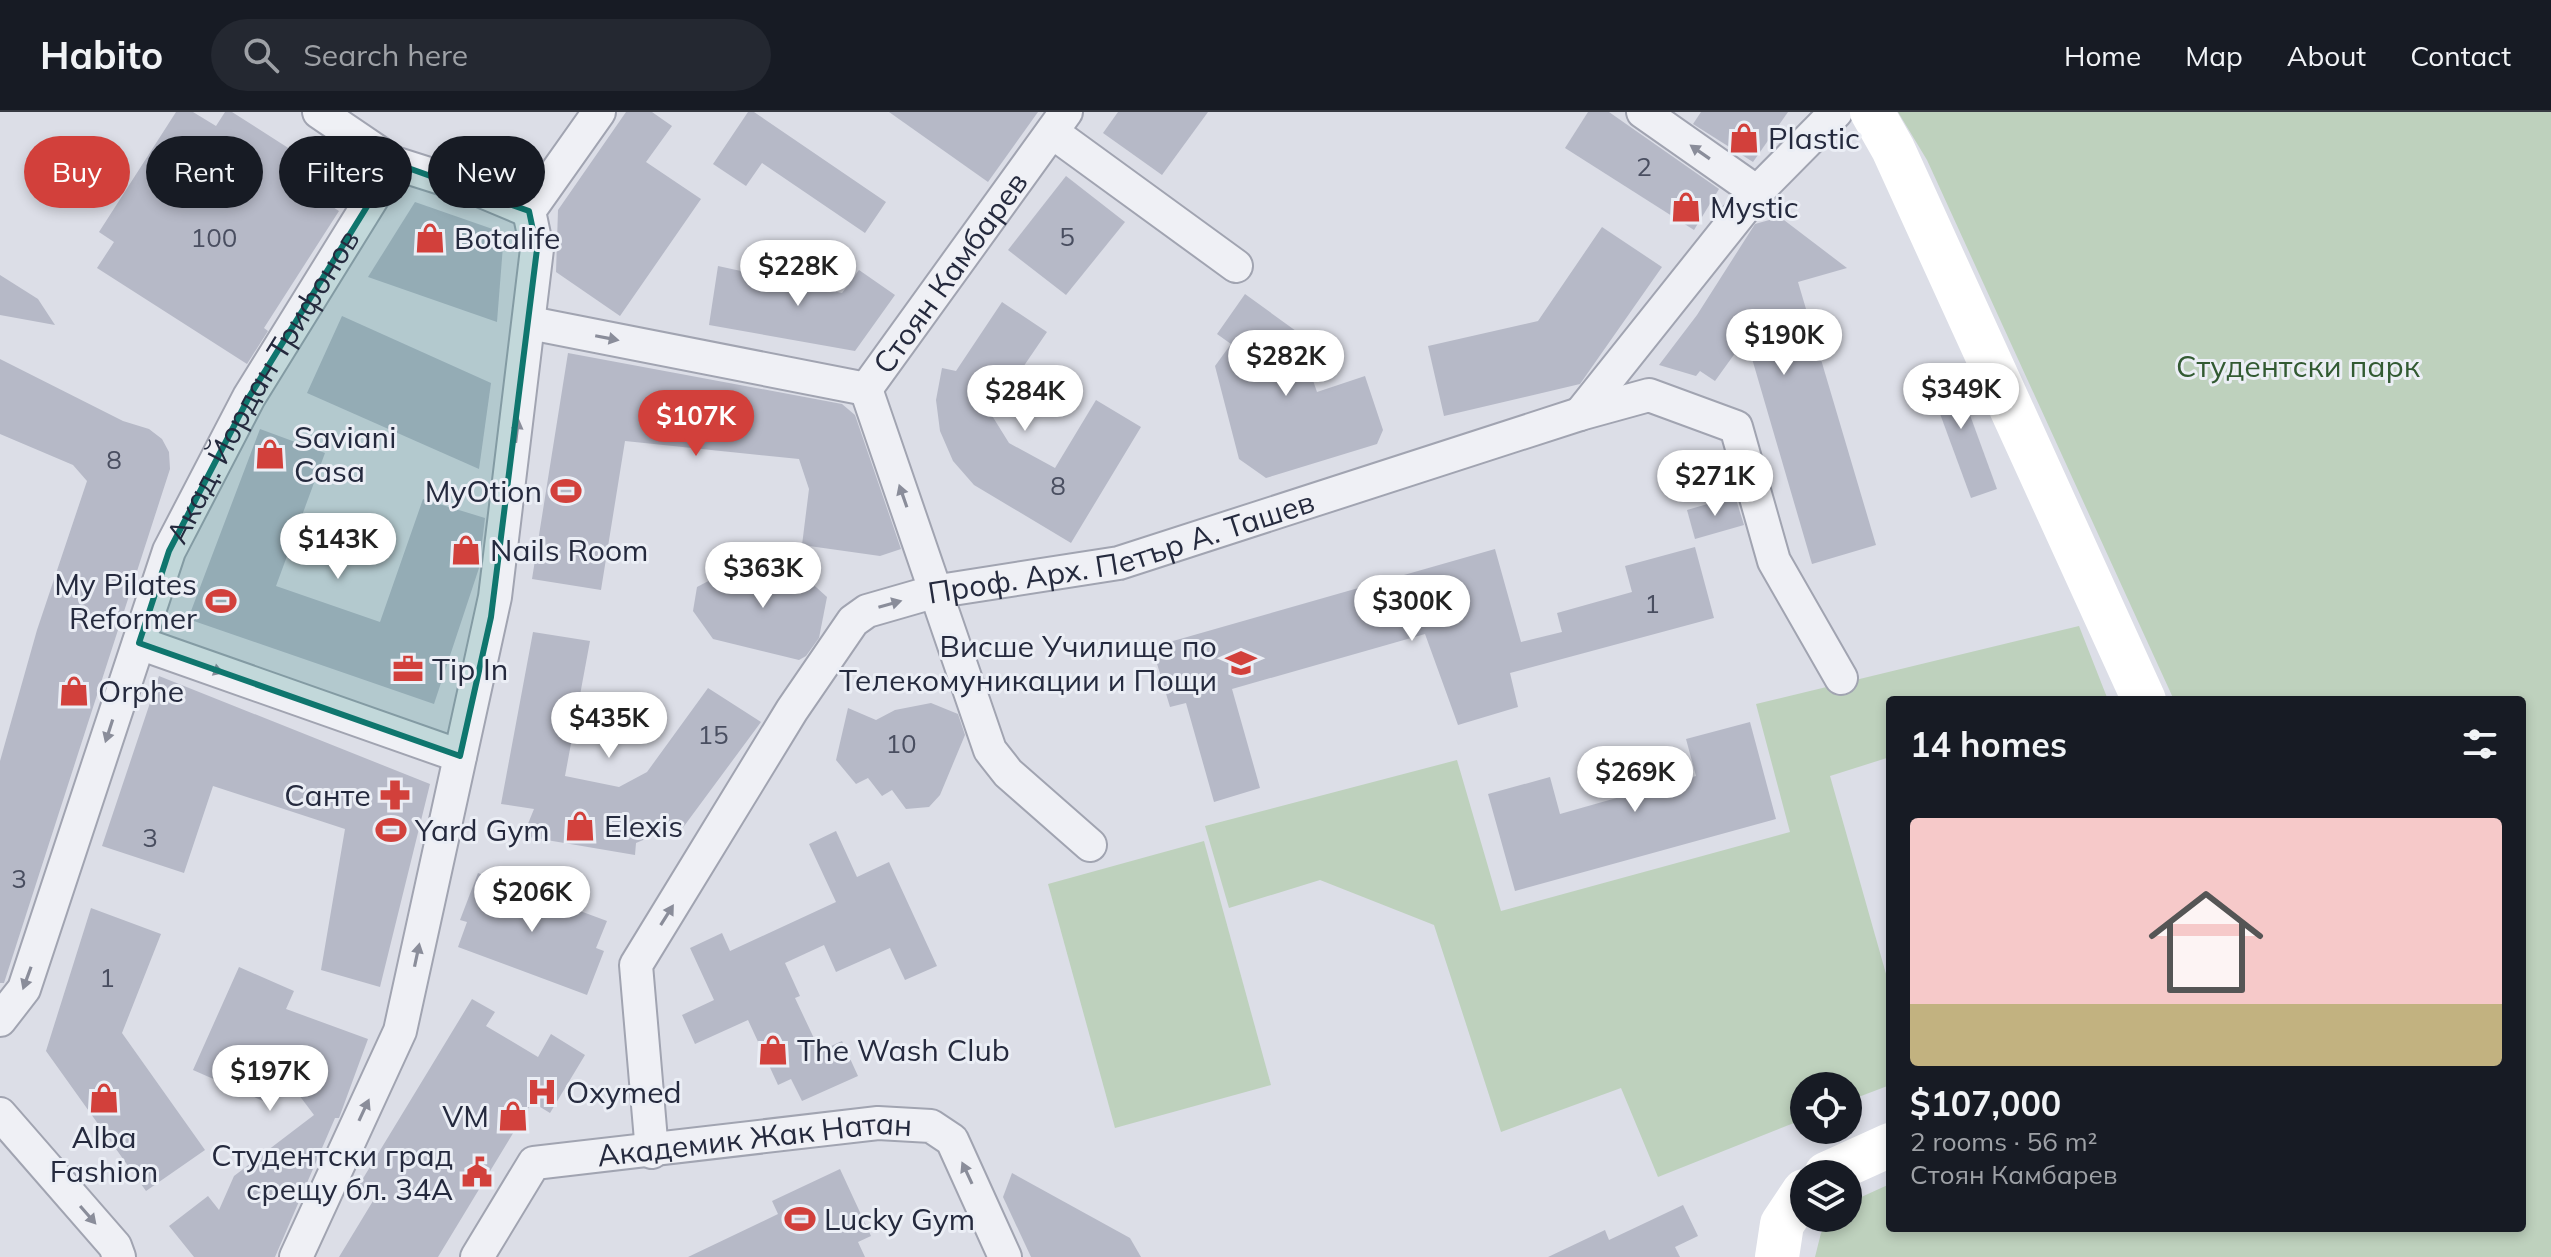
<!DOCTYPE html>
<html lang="en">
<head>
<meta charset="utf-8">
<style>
  :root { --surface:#171b24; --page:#242831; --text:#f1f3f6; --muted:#9ea1a6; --line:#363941; --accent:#d2403b }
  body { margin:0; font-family:Mulish,sans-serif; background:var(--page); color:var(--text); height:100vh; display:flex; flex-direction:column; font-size:30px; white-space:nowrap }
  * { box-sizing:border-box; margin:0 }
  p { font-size:26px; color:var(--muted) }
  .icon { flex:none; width:44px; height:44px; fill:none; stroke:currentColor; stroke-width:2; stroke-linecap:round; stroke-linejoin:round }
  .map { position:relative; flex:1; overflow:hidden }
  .details { position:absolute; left:1886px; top:584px; width:640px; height:536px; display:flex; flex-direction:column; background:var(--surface); border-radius:8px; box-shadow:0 4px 12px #0003 }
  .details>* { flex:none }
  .hud { position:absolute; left:24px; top:24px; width:760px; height:72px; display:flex; gap:16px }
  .buttons { position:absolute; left:1790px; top:960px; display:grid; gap:16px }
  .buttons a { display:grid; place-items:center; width:72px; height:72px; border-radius:50%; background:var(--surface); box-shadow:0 4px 12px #0003; font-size:40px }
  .price { position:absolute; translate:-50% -68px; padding:0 18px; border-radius:28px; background:#fff; color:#222; font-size:26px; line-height:52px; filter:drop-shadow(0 2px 4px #0008) }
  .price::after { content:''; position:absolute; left:50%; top:48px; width:24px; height:18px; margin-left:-12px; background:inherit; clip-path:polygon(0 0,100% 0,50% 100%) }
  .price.active { background:var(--accent); color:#fff }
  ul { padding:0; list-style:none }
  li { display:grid; align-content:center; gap:16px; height:424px; padding:0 24px }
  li+li { border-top:2px solid var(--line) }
  li span { display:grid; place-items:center; height:248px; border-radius:8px; color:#555 }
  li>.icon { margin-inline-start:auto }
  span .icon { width:144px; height:144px; fill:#fffc; stroke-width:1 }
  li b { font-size:34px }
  h2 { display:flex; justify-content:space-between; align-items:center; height:96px; padding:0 24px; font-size:34px }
  .chip { padding:0 28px; border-radius:36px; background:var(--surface); box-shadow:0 4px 12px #0003; font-size:28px; line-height:72px }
  .chip.active { background:var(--accent); color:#fff }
  header { display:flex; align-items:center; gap:48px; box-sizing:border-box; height:112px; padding:0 40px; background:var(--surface); border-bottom:2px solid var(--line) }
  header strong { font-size:38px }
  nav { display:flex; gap:44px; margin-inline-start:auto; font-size:28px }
  .search { width:560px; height:72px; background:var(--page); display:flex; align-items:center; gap:20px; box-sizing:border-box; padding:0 28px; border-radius:44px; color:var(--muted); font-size:30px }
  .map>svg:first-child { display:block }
  .green { fill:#bed1bd }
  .building { fill:#b6b9c7 }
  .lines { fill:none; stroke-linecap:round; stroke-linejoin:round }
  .street-casing { stroke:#a1a4b1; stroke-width:36 }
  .street { stroke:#eff0f5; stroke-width:32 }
  .secondary { stroke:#fff; stroke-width:44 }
  .oneway { fill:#8a8d9a }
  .marked { fill:#0f766e; fill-opacity:0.2; stroke:#0f766e; stroke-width:6; stroke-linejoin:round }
  .labels { text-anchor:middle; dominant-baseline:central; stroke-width:6; stroke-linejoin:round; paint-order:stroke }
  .number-label { font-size:26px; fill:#494e60 }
  .poi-label { font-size:30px; fill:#252a3e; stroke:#ebeef5; text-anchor:start }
  .street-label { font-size:30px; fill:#252a3e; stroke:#ebeef5 }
  .park-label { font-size:30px; fill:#325a32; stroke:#ebeef5 }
</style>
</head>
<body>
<header>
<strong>Habito</strong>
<div class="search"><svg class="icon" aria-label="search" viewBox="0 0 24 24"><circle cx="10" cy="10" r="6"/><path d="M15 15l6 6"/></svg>Search here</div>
<nav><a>Home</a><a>Map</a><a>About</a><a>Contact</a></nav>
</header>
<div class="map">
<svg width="2551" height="1145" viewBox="0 0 2551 1145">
  <rect width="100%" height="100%" fill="#dcdee7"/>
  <!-- green -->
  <g class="green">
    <path d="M1898,0H2551V1145H1815L1821,1121L1831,1106H1848V1091L1890,1072V1116H2522V588H2174L1927,48Z"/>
    <path d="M2079,514L2108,588H1890V645L1830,664L1890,876V973L1848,989V974H1804V1007L1658,1065L1621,976L1501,1020L1434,813L1320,768L1229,796L1205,714L1457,648L1501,799L1790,720L1756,592Z"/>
    <path d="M1204,729L1271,973L1115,1016L1048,772Z"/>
  </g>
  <!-- building -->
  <g class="building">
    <path d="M176,0H193L216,14L225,0H232L307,48L319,29L336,40L325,57L331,61L316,84L339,99L264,216L268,219L247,252L97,156L114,130L99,120Z"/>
    <path d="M626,0H652L672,14L646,50L701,87L620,204L556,160L558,98Z"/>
    <path d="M748,0H754L886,90L865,121L762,51L746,74L713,52Z"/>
    <path d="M889,0H1038L988,70Z"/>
    <path d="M1118,0H1208L1162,63L1103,21Z"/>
    <path d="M1588,0H1609L1719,77L1694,118L1565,36Z"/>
    <path d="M1701,0H1788L1753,50L1693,12Z"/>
    <path d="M1066,64L1125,110L1066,183L1008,138Z"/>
    <path d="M415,90L504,121L497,210L368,165Z"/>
    <path d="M1780,105L1847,156L1798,170L1876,433L1812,452L1746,226L1715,269L1700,259L1696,264L1659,253L1697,203L1755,112Z"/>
    <path d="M1602,115L1662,155L1580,272L1444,304L1428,234L1538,209Z"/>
    <path d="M718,154L842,181L859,158L895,183L855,239L709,213Z"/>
    <path d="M0,163L38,187L55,213L0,203Z"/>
    <path d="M1245,182L1296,219L1317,280L1365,264L1383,318L1377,332L1266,366L1239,347L1215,254L1231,232L1217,222Z"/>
    <path d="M1002,190L1047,220L991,302L1009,331L1055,356L1096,288L1141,315L1071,431L974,373L953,349L940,319L936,288L942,256L956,259Z"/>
    <path d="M342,204L491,271L479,357L307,281Z"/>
    <path d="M568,241L842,292L855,303L901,437L880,444L802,433L809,377L799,347L625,329L601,478L532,467Z"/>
    <path d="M0,247L123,309L149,317L162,327L169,340L170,357L4,871H0V649L37,518L87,369L73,353L0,322Z"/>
    <path d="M1951,251L1997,377L1971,386L1925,261Z"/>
    <path d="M260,317L325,341L276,474L380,510L423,387L485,406L479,456L434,592L188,507Z"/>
    <path d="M1735,384L1744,413L1695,427L1687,398Z"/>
    <path d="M1695,435L1714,506L1510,561L1518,595L1458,613L1425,522L1232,577L1260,676L1214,690L1186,591L1170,595L1152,535L1495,437L1521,530L1562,520L1557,501L1632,480L1625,454Z"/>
    <path d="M737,454L796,457L827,485L819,526L806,544L799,548L713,527L693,499L697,475Z"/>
    <path d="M533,520L590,529L565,664L619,675L647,660L708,576L761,610L676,725L667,718L636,731L635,743L523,724L534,697L501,692Z"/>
    <path d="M159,564L430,672L380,875L321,858L345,717L213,674L184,761L102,734Z"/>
    <path d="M931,591L958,602L965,623L940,683L929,695L906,697L892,678L882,684L868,666L856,672L836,648L848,596L876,608L895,598Z"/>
    <path d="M1750,610L1776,707L1515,779L1488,682L1550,665L1560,702L1627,683L1696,664L1686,627Z"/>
    <path d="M836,719L857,765L889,750L937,854L905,868L890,836L836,860L824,833L785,851L800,884L795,886L820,939L842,929L858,964L802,989L791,967L778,973L748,908L695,932L682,903L714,888L690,836L722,821L730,839L836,790L809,732Z"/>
    <path d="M478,761L607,809L596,836L604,839L587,883L458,835L467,810L460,808Z"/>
    <path d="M91,796L161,822L122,921L205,1038L146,1079L46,939Z"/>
    <path d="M239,855L294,879L286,897L368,927L339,1006H335L275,1145H194L169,1114L208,1084L219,1098L234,1064L314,1003L293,975L270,992L193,958Z"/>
    <path d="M472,887L495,900L486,914L538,945L551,922L585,943L550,1001L532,990L438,1145H339L376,1084L359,1073Z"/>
    <path d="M840,1057L871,1124L858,1130L865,1145H688L778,1102L772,1089Z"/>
    <path d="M1012,1061L1130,1126L1141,1145H1031L1003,1085Z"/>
    <path d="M1683,1093L1698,1124L1675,1135L1680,1145H1548L1605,1118L1609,1128Z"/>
  </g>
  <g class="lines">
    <!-- street casing -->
    <g class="street-casing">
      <g id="street">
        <path d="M319,0L394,51L479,78L529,99"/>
        <path d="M1643,0L1757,80"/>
        <path d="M1052,20L1236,154"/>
        <path id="s1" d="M530,211L866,277L1066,0"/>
        <path d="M866,277L990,638L1008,661L1090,733"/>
        <path d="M1580,302L1757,80L1836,0"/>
        <path d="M139,531L460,644"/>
        <path id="s2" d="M0,908L24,877L169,439L249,285L394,51"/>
        <path d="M0,1002L115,1134L119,1145"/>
        <path id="s3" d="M652,1040L636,853L792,598L853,509L867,499L933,480L1119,451L1580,302L1649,283L1736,315L1774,449L1841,566"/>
        <path d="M296,1145L400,919L495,485L537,137L529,99L599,0"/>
        <path id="s4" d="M477,1145L534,1051L878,1011L931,1014L952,1028L1005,1145"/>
      </g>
    </g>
    <!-- street -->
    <use href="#street" class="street"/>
    <!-- secondary -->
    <g class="secondary">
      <path d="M1872,0L1893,37L2144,588"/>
      <path d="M1826,1062L1890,1033"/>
      <path d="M1777,1145L1782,1112L1804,1079"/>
    </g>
  </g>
  <!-- one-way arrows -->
  <defs><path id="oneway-solid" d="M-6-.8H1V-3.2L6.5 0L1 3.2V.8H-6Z" transform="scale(2)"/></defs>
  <g class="oneway">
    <use href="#oneway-solid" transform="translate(1700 40) rotate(-145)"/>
    <use href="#oneway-solid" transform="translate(607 226) rotate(11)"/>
    <use href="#oneway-solid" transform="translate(517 319) rotate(-83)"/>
    <use href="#oneway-solid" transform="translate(903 384) rotate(-109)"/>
    <use href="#oneway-solid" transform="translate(890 492) rotate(-16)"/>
    <use href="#oneway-solid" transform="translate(212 557) rotate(19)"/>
    <use href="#oneway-solid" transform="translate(109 619) rotate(108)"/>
    <use href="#oneway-solid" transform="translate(667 803) rotate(-58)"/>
    <use href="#oneway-solid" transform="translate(417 843) rotate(-78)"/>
    <use href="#oneway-solid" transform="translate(27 866) rotate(110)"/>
    <use href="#oneway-solid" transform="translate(364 998) rotate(-65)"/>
    <use href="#oneway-solid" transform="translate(967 1061) rotate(-115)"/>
    <use href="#oneway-solid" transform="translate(88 1103) rotate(49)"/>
  </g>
  <!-- marked area -->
  <path class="marked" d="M394,51L529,99L537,137L491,505L460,644L139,531L169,439L249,285Z"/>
  <!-- icons -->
  <defs>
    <g id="shop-bare" transform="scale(2.4)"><path d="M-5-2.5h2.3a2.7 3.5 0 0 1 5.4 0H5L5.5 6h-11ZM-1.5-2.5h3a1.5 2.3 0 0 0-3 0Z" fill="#d2403b" stroke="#ebeef5" stroke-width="2.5" paint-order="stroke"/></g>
    <g id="stadium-bare" transform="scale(2.4)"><path d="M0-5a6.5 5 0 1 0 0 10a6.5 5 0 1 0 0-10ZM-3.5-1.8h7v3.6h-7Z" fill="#d2403b" stroke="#ebeef5" stroke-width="2.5" paint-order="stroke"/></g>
    <g id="university-bare" transform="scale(2.4)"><path d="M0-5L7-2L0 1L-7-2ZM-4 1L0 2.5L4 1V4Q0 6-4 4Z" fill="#d2403b" stroke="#ebeef5" stroke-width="2.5" paint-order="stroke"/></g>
    <g id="office-bare" transform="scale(2.4)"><path d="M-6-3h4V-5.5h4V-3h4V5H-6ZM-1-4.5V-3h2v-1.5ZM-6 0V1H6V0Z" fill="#d2403b" stroke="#ebeef5" stroke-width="2.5" paint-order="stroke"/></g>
    <g id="pharmacy-bare" transform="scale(2.4)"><path d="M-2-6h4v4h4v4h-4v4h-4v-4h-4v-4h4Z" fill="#d2403b" stroke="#ebeef5" stroke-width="2.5" paint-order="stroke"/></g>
    <g id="hospital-bare" transform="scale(2.4)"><path d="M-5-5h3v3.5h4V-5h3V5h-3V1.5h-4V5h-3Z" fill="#d2403b" stroke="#ebeef5" stroke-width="2.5" paint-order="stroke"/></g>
    <g id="civic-bare" transform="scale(2.4)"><path d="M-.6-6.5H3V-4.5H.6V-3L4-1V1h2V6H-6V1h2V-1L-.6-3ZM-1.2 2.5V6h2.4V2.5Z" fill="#d2403b" stroke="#ebeef5" stroke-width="2.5" paint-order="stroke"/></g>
  </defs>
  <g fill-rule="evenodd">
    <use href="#shop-bare" x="1744" y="26"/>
    <use href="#shop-bare" x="1686" y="95"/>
    <use href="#shop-bare" x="430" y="126"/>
    <use href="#shop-bare" x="270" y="342"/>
    <use href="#stadium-bare" x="566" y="379"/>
    <use href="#shop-bare" x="466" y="438"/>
    <use href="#stadium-bare" x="221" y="489"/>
    <use href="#university-bare" x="1241" y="551"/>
    <use href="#office-bare" x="408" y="557"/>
    <use href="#shop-bare" x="74" y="579"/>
    <use href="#pharmacy-bare" x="395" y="683"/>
    <use href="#shop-bare" x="580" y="714"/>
    <use href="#stadium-bare" x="391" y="718"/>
    <use href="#shop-bare" x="773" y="938"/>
    <use href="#hospital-bare" x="542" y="980"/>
    <use href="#shop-bare" x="104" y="986"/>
    <use href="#shop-bare" x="513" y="1004"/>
    <use href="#civic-bare" x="477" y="1060"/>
    <use href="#stadium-bare" x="800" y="1107"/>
  </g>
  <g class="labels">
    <!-- number labels -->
    <g class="number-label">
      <text x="1644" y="54">2</text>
      <text x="1067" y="124">5</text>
      <text x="214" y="125">100</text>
      <text x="114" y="347">8</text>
      <text x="1058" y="373">8</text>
      <text x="1652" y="491">1</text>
      <text x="713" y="622">15</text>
      <text x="901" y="631">10</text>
      <text x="150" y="725">3</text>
      <text x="19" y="766">3</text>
      <text x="107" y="865">1</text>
    </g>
    <!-- poi labels -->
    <g class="poi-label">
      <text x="1768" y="26">Plastic</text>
      <text x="1710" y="95">Mystic</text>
      <text x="454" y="126">Botalife</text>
      <text x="294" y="325">Saviani<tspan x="294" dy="34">Casa</tspan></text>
      <text x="542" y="379" text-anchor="end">MyOtion</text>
      <text x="490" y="438">Nails Room</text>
      <text x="197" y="472" text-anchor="end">My Pilates<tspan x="197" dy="34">Reformer</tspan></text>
      <text x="1217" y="534" text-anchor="end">Висше Училище по<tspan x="1217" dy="34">Телекомуникации и Пощи</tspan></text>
      <text x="432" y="557">Tip In</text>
      <text x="98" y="579">Orphe</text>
      <text x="371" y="683" text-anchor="end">Санте</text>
      <text x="604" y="714">Elexis</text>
      <text x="415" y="718">Yard Gym</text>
      <text x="797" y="938">The Wash Club</text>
      <text x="566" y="980">Oxymed</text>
      <text x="489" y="1004" text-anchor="end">VM</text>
      <text x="104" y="1025" text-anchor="middle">Alba<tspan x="104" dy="34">Fashion</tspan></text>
      <text x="453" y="1043" text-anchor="end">Студентски град<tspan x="453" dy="34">срещу бл. 34А</tspan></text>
      <text x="824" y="1107">Lucky Gym</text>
    </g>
    <!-- street labels -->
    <g class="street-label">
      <text stroke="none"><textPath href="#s1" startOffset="486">Стоян Камбарев</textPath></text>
      <text stroke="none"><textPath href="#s2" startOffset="690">Акад. Йордан Трифонов</textPath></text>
      <text stroke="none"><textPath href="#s3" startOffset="874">Проф. Арх. Петър А. Ташев</textPath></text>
      <text stroke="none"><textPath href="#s4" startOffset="332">Академик Жак Натан</textPath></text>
    </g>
    <!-- park labels -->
    <g class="park-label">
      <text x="2298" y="254">Студентски парк</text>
    </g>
  </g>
</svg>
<div class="buttons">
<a><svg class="icon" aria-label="locate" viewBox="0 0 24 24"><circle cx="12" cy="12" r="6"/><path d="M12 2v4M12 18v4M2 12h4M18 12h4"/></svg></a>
<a><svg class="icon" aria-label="layers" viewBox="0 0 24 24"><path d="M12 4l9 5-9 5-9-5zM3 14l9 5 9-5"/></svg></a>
</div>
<b class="price" style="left:798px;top:196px">$228K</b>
<b class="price" style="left:1784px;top:265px">$190K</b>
<b class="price" style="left:1286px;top:286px">$282K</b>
<b class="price" style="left:1961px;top:319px">$349K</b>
<b class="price" style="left:1025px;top:321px">$284K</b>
<b class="price active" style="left:696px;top:346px">$107K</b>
<b class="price" style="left:1715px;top:406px">$271K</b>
<b class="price" style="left:338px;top:469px">$143K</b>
<b class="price" style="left:763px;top:498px">$363K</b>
<b class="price" style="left:1412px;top:531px">$300K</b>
<b class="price" style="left:609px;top:648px">$435K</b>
<b class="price" style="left:1635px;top:702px">$269K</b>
<b class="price" style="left:532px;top:822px">$206K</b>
<b class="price" style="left:270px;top:1001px">$197K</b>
<div class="hud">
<a class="chip active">Buy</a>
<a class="chip">Rent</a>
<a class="chip">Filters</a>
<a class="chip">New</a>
</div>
<section class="details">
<h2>14 homes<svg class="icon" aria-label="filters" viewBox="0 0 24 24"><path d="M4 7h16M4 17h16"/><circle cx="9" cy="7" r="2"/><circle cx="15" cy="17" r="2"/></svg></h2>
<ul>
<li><span style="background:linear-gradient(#f6c9c9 75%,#c2b280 0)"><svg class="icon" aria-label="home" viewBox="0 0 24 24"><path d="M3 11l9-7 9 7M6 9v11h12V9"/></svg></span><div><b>$107,000</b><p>2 rooms · 56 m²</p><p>Стоян Камбарев</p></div></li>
</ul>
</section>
</div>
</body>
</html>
